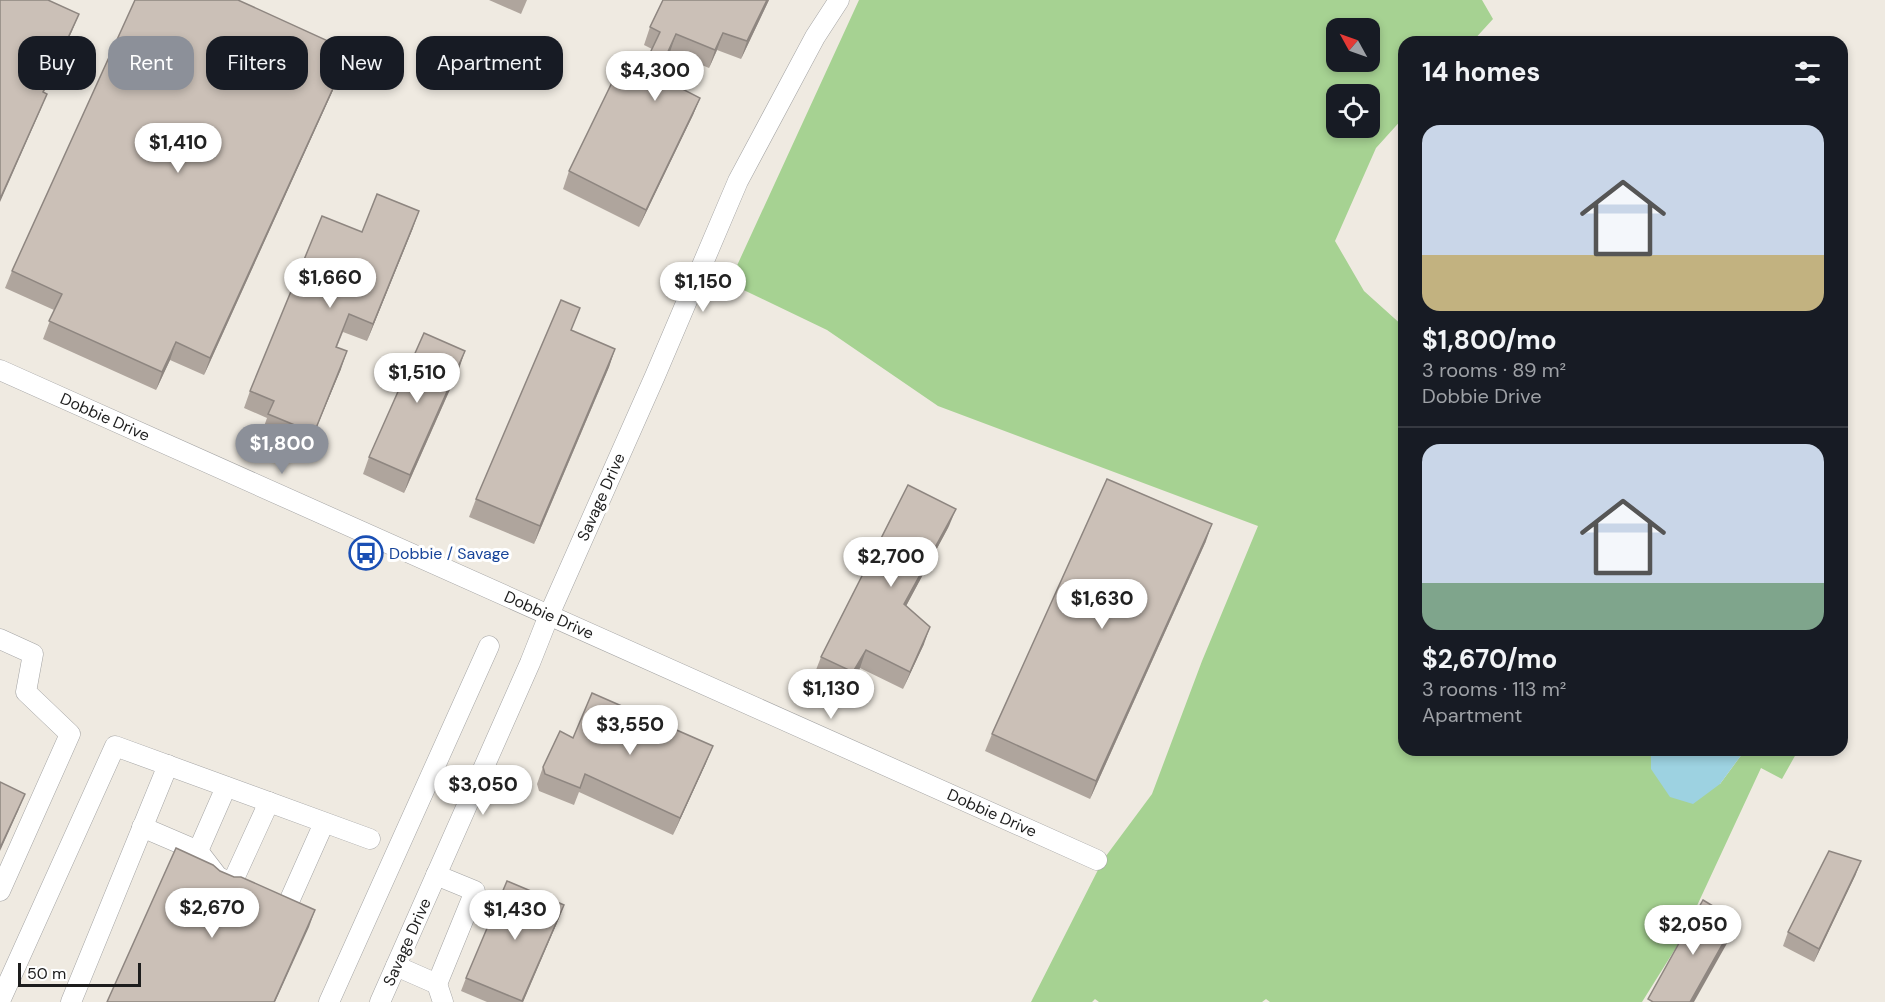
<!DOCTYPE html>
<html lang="en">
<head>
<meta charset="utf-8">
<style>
  :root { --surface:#171b24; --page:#20242c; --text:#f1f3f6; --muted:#9ea1a6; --line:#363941; --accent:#8c9099 }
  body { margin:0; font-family:"DM Sans",sans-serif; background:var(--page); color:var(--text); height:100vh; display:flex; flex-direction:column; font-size:22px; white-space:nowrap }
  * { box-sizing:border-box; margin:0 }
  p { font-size:20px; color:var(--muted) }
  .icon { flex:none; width:33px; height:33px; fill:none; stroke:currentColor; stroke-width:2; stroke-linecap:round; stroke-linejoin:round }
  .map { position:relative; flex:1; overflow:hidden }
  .drawer { position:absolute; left:1398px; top:36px; width:450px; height:720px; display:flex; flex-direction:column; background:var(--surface); border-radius:18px; box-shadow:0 3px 9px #0003 }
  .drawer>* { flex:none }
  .banner { position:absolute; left:18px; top:36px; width:570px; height:54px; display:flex; gap:12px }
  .needle { width:39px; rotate:310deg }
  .buttons { position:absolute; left:1326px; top:18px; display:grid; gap:12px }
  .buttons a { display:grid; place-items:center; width:54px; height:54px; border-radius:12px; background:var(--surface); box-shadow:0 3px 9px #0003; font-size:30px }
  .scale { position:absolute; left:18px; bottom:15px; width:123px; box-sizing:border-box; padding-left:6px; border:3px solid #1d1d1d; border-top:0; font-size:16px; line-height:21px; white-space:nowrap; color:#1d1d1d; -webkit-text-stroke:4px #fff; paint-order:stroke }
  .price { position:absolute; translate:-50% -51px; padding:0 14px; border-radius:21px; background:#fff; color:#222; font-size:20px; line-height:39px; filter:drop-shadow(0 2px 3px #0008) }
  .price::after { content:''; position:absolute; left:50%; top:36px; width:18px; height:14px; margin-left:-9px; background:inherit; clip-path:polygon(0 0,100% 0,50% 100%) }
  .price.selected { background:var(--accent); color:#fff }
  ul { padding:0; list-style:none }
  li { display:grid; align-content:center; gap:12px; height:318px; padding:0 24px }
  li+li { border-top:2px solid var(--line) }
  li span { display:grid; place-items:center; height:186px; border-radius:18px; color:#555 }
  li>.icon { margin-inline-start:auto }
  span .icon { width:108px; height:108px; fill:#fffc; stroke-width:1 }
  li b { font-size:26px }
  h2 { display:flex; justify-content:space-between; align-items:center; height:72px; padding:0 24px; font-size:26px }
  .chip { padding:0 21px; border-radius:18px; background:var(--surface); box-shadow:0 3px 9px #0003; font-size:21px; line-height:54px }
  .chip.selected { background:var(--accent); color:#fff }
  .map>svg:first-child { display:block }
  .forest { fill:#a6d292; fill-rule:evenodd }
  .water { fill:#9dd2e1 }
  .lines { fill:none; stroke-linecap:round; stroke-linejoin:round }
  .minor-casing { stroke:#a4a4a4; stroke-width:21 }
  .minor { stroke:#fff; stroke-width:20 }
  .wall { fill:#afa59d }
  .shaded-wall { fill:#8e8680 }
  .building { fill:#cbc0b7; stroke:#8e8680; stroke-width:1.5 }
  .labels { text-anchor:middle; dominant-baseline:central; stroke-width:6; stroke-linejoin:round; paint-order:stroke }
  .street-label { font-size:16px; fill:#1d1d1d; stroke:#fff }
  .transit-label { font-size:16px; fill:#164399; stroke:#fff; text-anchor:start }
</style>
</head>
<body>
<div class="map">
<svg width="1885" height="1002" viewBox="0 0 1885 1002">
  <rect width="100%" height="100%" fill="#efeae1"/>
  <!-- forest -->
  <path class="forest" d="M859,0H1482L1493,19L1472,42H1404V117L1376,148L1335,241L1364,291L1404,327V750H1651L1650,752L1720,784L1745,750H1792L1796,754L1782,779L1761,768L1682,938L1642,1002H1270L1266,999L1262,1002H1099L1095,999L1092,1002H1031L1103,860L1152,794L1202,661L1258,526L938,406L827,330L729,283ZM1336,28H1370V62H1336ZM1336,94H1370V128H1336Z"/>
  <!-- water -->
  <path class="water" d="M1651,750H1745L1720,784L1693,804L1670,797L1651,769Z"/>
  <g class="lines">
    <!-- minor casing -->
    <g class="minor-casing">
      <g id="minor">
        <path d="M0,370L1097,860"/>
        <path d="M0,639L33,654L26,692L70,734L0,891"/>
        <path d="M142,827L198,851L226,787"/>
        <path d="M198,851L218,877L232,883L269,802"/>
        <path d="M287,906L324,823"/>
        <path d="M396,966L437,984L475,891L436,875"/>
        <path d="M437,984L443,1002"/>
        <path d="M0,1001L115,746L370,839"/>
        <path d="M71,1002L168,765"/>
        <path d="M329,1002L489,646"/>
        <path d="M380,1002L530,663L549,615L655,376L738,181L815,37L839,0"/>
      </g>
    </g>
    <!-- minor -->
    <use href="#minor" class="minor"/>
  </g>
  <!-- wall -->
  <g class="wall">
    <path d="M489,0H527L521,14Z"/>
    <path d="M663,0H769L741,59L717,50L709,68L670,52L658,77L700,98L693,115L639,227L563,189L569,171L640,74L652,49L644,45L650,27Z"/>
    <path d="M350,51L343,68L204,375L170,360L156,390L43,339L54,310L5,288L12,271Z"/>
    <path d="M413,228L367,341L343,332L337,347L341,369L307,450L262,432L267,418L244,408L250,391Z"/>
    <path d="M572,331L615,349L609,367L534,544L469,517L476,499Z"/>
    <path d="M459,369L404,493L363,474L369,457Z"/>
    <path d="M949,526L906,606L924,644L903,689L860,668L847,690L814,675L821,657Z"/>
    <path d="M1206,541L1090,799L985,751L992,734Z"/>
    <path d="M573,738L706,763L673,835L579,792L574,805L539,791L537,784L543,767Z"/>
    <path d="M1856,874L1814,962L1783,946L1788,932Z"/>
    <path d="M559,918L523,1002H487L461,991L466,978Z"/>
  </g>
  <!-- shaded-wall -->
  <g class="shaded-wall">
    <path d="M767,0H769L768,2L741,59L747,41Z"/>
    <path d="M79,14L72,31L36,109L43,92Z"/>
    <path d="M723,33L717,50L709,68L715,50Z"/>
    <path d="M676,34L670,52L650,93L657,76Z"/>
    <path d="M350,51L343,68L204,375L210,358Z"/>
    <path d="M47,94L40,111L0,202V199Z"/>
    <path d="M700,98L693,115L639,227L646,210Z"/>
    <path d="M419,211L413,228L367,341L373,324Z"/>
    <path d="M176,342L170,360L156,390L162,372Z"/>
    <path d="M615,349L609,367L534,544L540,526Z"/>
    <path d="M347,351L341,369L307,450L314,433Z"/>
    <path d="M465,351L459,369L404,493L410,475Z"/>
    <path d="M956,509L949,526L898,621L904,604Z"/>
    <path d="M1212,524L1206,541L1090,799L1096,781Z"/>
    <path d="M930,627L924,644L903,689L910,672Z"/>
    <path d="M866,650L860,668L847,690L853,672Z"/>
    <path d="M713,746L706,763L673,835L680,818Z"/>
    <path d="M25,794L18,811L0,851V848Z"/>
    <path d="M1861,861L1856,874L1814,962L1819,949Z"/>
    <path d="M564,905L559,918L523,1002H522Z"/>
    <path d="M315,910L309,927L275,1002H274Z"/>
    <path d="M1736,920L1730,938L1694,1002H1690Z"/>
  </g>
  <!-- building -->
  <g class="building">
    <path d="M0,0H48L79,14L43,92L47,94L0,199Z"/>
    <path d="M135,0H238L350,51L210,358L176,342L162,372L49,321L62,294L12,271Z"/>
    <path d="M663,0H767L747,41L723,33L715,50L676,34L657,76L700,98L646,210L569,171L621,64L640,74L660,32L650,27Z"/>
    <path d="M377,194L419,211L373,324L349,314L336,347L347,351L314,433L268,414L274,401L250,391L322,216L362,232Z"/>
    <path d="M561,300L580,308L571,330L615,349L540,526L476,499Z"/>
    <path d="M424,333L465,351L410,475L369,457Z"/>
    <path d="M1107,479L1212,524L1096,781L992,734Z"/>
    <path d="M908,485L956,509L904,604L930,627L910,672L866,650L853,672L821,657Z"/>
    <path d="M592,693L713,746L680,818L585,774L580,788L545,774L543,767L560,731L573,738Z"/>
    <path d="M0,782L25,794L0,848Z"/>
    <path d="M176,848L213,865L220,871L234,877H241L315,910L274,1002H107Z"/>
    <path d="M1829,851L1861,861L1819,949L1788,932Z"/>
    <path d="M507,881L564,905L522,1001L466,978Z"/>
    <path d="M1703,900L1736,920L1690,1002H1653L1648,999Z"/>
  </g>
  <!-- icons -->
  <defs>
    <g id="bus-ring" transform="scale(1.725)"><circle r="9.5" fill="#fff" stroke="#1a4fb4" stroke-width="1.5"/><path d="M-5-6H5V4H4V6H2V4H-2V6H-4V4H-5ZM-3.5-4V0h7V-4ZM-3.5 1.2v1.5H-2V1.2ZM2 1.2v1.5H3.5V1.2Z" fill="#1a4fb4"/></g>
  </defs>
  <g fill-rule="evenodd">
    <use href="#bus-ring" x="366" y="553"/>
  </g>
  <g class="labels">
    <!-- street labels -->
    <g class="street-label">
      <text transform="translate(105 417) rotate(24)">Dobbie Drive</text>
      <text transform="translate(601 497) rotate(-66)">Savage Drive</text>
      <text transform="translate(549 615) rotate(24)">Dobbie Drive</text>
      <text transform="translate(992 813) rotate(24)">Dobbie Drive</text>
      <text transform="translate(407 942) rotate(-66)">Savage Drive</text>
    </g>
    <!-- transit labels -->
    <g class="transit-label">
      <text x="389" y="553">Dobbie / Savage</text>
    </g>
  </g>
</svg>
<div class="buttons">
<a><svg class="needle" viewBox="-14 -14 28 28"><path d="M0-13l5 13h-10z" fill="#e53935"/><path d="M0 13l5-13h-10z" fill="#9ea1a6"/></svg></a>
<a><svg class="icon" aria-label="locate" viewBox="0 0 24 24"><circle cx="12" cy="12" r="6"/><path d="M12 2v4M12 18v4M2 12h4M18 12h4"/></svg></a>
</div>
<div class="scale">50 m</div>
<b class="price" style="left:655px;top:102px">$4,300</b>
<b class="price" style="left:178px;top:174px">$1,410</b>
<b class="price" style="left:330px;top:309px">$1,660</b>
<b class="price" style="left:703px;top:313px">$1,150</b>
<b class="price" style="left:417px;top:404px">$1,510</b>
<b class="price selected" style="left:282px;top:475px">$1,800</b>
<b class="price" style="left:891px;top:588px">$2,700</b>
<b class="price" style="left:1102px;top:630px">$1,630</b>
<b class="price" style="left:831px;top:720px">$1,130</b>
<b class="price" style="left:630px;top:756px">$3,550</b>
<b class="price" style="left:483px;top:816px">$3,050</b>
<b class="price" style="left:212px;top:939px">$2,670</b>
<b class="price" style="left:515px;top:941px">$1,430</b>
<b class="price" style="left:1693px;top:956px">$2,050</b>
<div class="banner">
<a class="chip">Buy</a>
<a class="chip selected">Rent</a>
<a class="chip">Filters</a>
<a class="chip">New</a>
<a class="chip">Apartment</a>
</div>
<section class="drawer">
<h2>14 homes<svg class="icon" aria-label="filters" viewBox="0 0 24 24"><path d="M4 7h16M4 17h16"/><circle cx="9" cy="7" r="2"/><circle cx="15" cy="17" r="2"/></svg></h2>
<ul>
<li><span style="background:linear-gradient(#c9d6e8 70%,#c2b280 0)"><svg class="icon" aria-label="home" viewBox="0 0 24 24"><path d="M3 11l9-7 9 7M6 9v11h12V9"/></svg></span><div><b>$1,800/mo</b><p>3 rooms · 89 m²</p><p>Dobbie Drive</p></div></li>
<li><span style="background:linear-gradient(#c9d6e8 75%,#7fa58c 0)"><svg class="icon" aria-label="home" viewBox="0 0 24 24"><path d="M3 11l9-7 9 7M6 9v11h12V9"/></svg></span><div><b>$2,670/mo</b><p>3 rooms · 113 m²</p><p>Apartment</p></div></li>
</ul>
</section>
</div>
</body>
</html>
